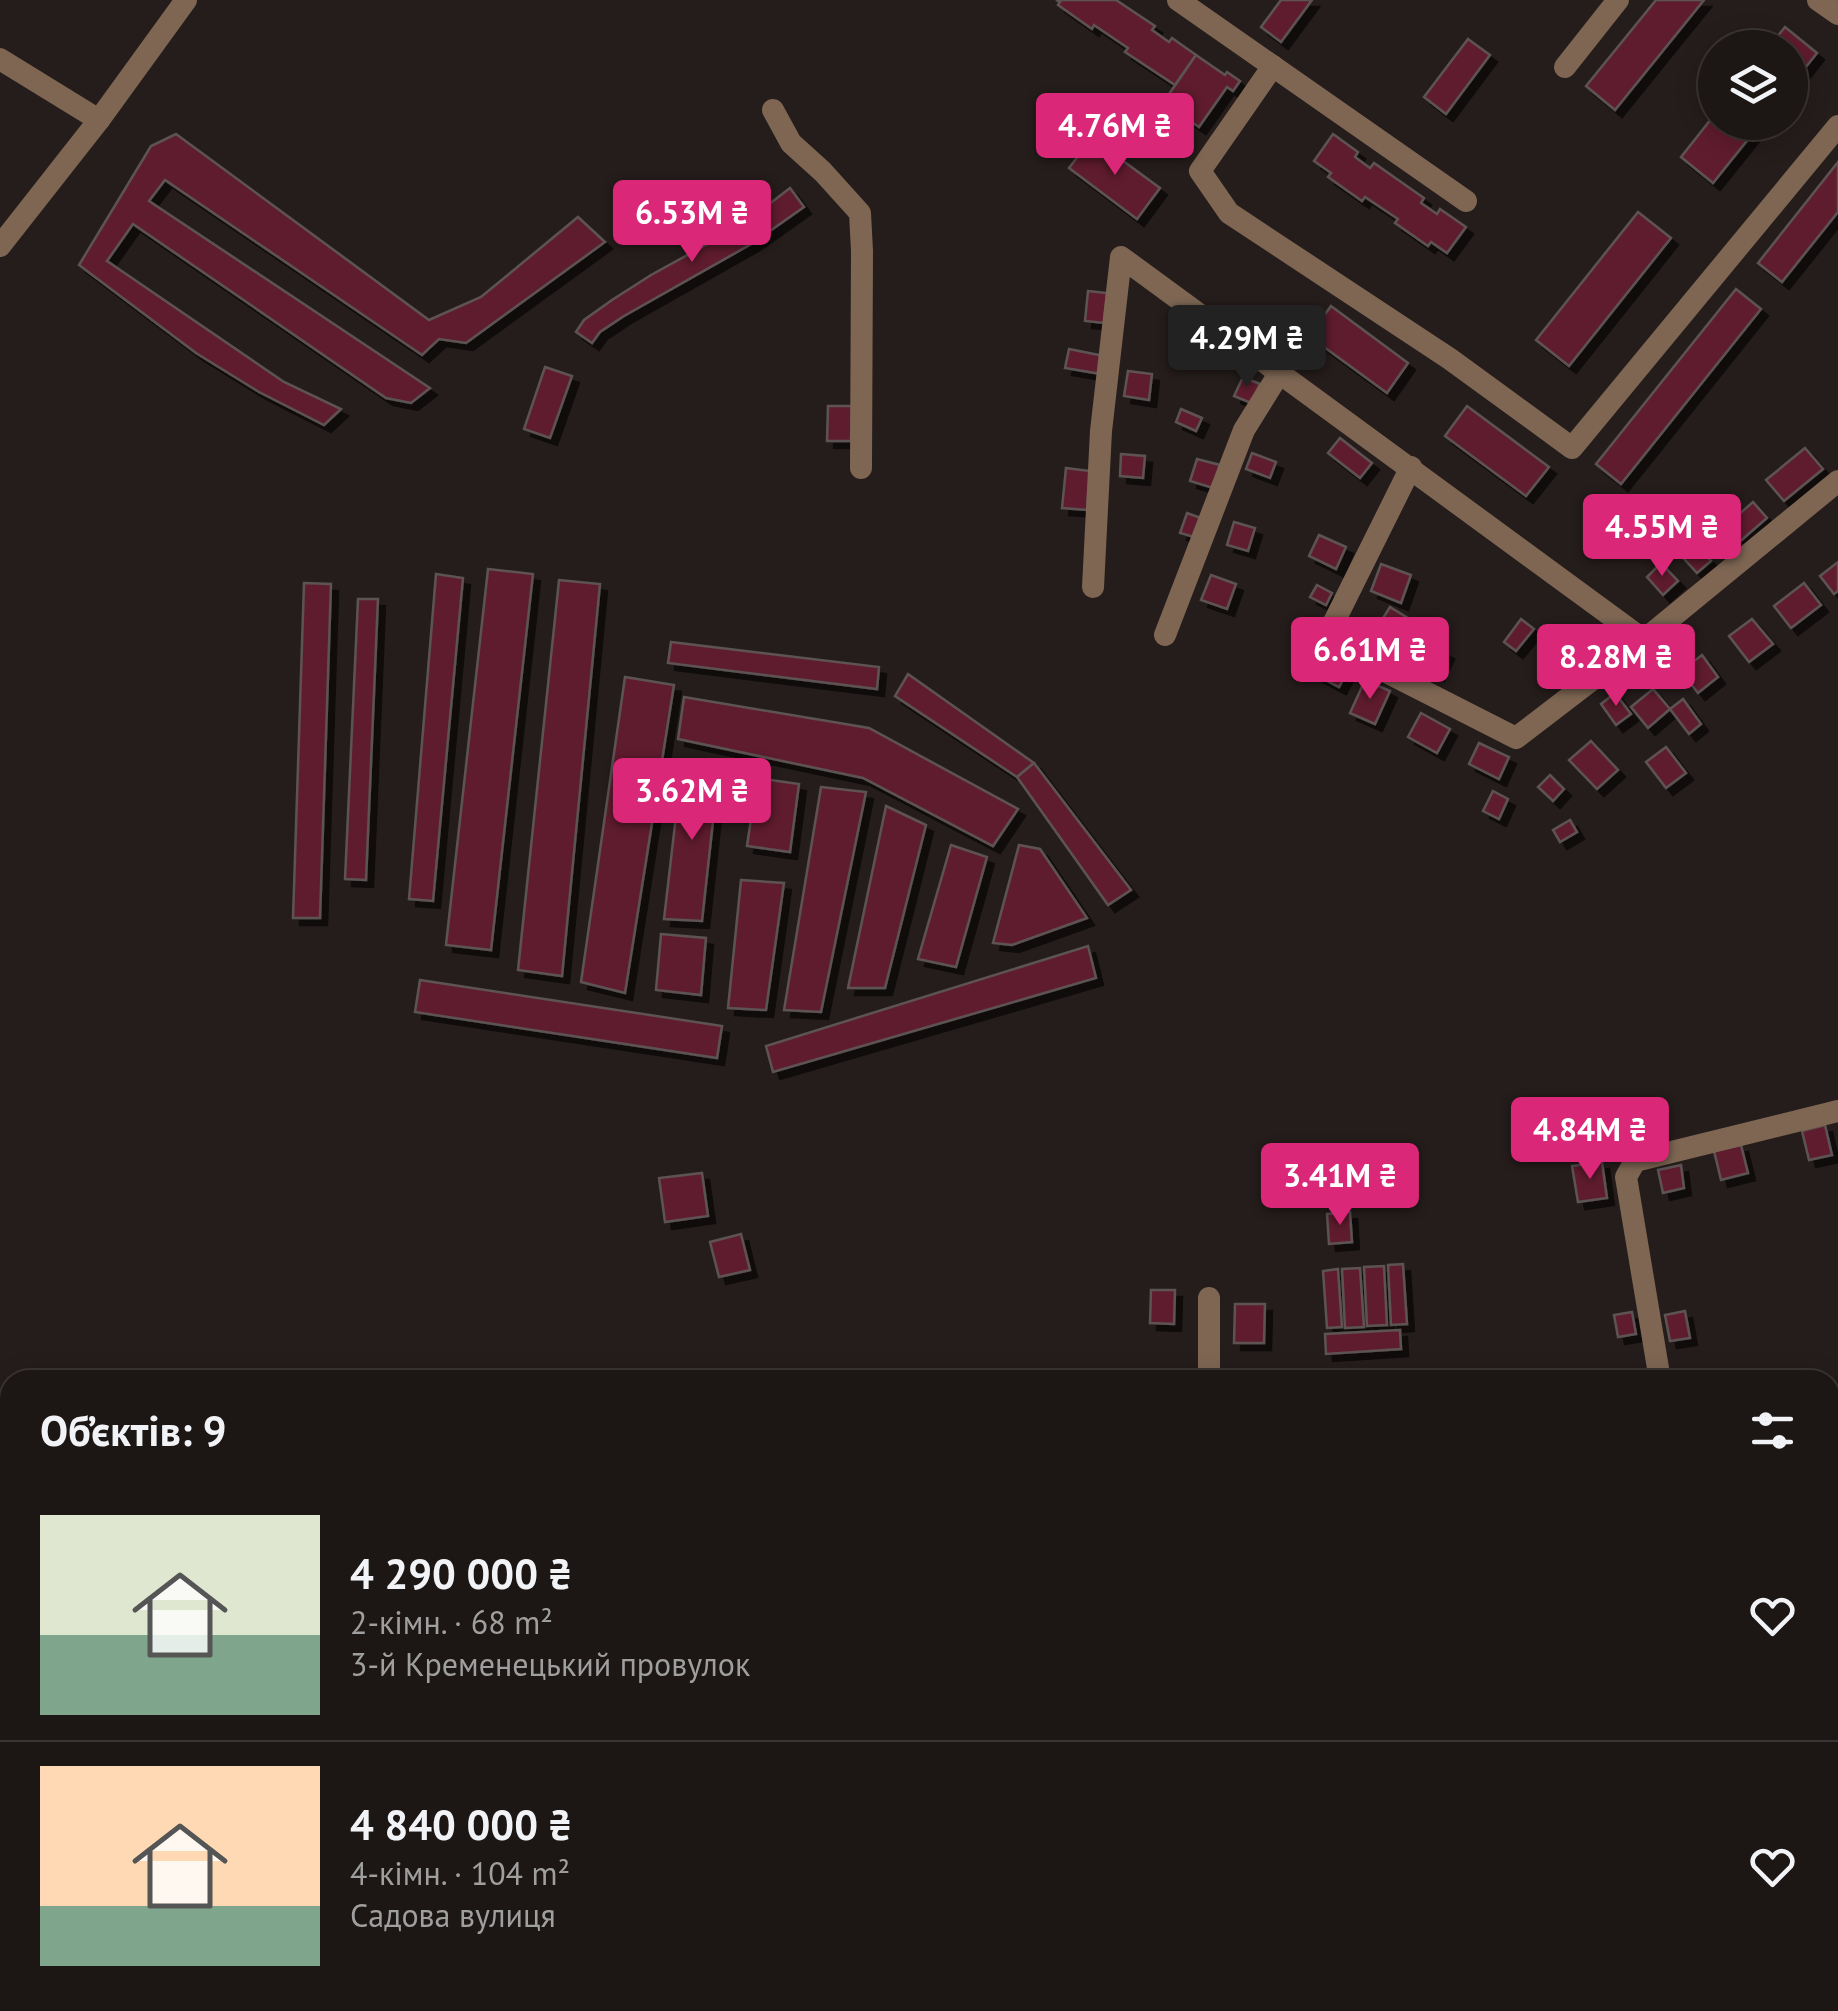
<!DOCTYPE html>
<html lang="uk">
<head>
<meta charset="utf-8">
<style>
  :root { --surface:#1c1614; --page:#292322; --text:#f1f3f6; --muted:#a09fa0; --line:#3a3534; --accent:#db2777 }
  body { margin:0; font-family:"PT Sans",sans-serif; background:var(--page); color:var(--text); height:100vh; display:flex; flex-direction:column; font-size:38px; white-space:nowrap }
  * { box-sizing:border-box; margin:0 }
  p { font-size:32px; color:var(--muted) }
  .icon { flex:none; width:55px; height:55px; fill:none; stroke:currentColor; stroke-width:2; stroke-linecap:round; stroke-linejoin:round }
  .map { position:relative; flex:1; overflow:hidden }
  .side { position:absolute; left:0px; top:1370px; width:1840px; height:642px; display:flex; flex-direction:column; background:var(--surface); border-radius:30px 30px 0 0; box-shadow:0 5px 25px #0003,0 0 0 2px var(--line) }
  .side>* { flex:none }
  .buttons { position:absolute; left:1698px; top:30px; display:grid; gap:20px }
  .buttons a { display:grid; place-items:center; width:110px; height:110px; border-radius:50%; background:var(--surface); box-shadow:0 5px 25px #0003,0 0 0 2px var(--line); font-size:50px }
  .price { position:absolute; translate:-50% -85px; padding:0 22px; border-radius:10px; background:var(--accent); color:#fff; font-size:32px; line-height:65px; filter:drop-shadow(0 2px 5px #0008) }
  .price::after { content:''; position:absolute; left:50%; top:60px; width:30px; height:22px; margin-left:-15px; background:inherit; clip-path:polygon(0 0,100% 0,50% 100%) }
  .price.current { background:#222; color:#fff }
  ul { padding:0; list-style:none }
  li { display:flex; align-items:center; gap:30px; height:250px; padding:0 40px }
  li+li { border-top:2px solid var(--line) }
  li span { display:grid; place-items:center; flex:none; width:280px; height:200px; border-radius:0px; color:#555 }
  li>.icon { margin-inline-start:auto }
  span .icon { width:120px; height:120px; fill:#fffc; stroke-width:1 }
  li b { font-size:42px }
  h2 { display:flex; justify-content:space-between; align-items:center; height:120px; padding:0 40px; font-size:42px }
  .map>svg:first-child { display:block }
  .green { fill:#554412 }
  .building { fill:#5e1f2f; stroke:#5d5354; stroke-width:2.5; filter:url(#shadow) }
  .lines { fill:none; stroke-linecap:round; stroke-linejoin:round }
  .minor { stroke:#7e6653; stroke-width:22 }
</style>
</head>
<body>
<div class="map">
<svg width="1838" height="2011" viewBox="0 0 1838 2011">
  <defs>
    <filter id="shadow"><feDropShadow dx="7" dy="7" stdDeviation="0" flood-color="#0009"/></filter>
  </defs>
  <rect width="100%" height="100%" fill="#251d1b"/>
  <!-- green -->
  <path class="green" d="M1838,1881V2011H1624L1622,2003L1830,2002V1884Z"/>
  <!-- building -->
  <g class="building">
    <path d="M1056,0H1116L1155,26L1152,30L1169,42L1172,38L1196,55L1175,85L1125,52L1128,48L1094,25L1092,29L1058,5L1060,2Z"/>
    <path d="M1281,0H1312L1281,42L1261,27Z"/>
    <path d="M1656,0H1704L1615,110L1586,86Z"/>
    <path d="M1785,27L1817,53L1790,87V48H1768Z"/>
    <path d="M1468,39L1490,55L1446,114L1424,97Z"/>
    <path d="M1196,55L1225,75L1227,72L1240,81L1233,91L1227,87L1199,127L1177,112L1181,107L1167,97Z"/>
    <path d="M1715,114V122H1762L1713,183L1681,157Z"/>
    <path d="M176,134L429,320L481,297L578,217L605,242L466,343L439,339L422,355L165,180L149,201L430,388L411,403L386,398L133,224L107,261L284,382L341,409L324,425L259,392L196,353L79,265L151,146Z"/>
    <path d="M1333,134L1358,152L1355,157L1370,168L1374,163L1424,198L1421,203L1437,214L1440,209L1466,227L1447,253L1431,242L1428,246L1395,223L1398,219L1365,197L1362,201L1328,177L1331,173L1314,161Z"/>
    <path d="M1092,138L1160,188L1137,219L1069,168Z"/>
    <path d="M1838,162V212L1782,282L1758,263Z"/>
    <path d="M790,188L804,207L753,243L624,316L600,332L592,343L576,332L584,320L612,300L651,275L742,225Z"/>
    <path d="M1638,212L1671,238L1569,366L1536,340Z"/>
    <path d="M1736,289L1761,309L1621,484L1596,464Z"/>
    <path d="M1088,291L1107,293L1104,323L1085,321Z"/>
    <path d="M1331,306L1408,363L1387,393L1309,336Z"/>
    <path d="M1069,349L1104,356L1101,374L1065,368Z"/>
    <path d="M545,367L572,376L550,438L524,429Z"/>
    <path d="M1128,371L1152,374L1149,400L1124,396Z"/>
    <path d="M1243,377L1260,384L1251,403L1234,396Z"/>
    <path d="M828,406H852L851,441H827Z"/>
    <path d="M1467,406L1549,467L1526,496L1445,436Z"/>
    <path d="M1181,409L1202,418L1196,431L1176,422Z"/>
    <path d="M1340,438L1372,463L1360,478L1328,453Z"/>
    <path d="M1805,448L1823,469L1784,501L1766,480Z"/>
    <path d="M1252,453L1276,462L1270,478L1246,469Z"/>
    <path d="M1121,454L1145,456L1143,478L1120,476Z"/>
    <path d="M1197,459L1220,465L1213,488L1190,481Z"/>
    <path d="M1066,468L1090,471L1087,510L1062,508Z"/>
    <path d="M1753,502L1767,518L1729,551L1715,535Z"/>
    <path d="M1187,513L1201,518L1194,537L1180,533Z"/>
    <path d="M1234,522L1255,528L1248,551L1227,545Z"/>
    <path d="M1319,535L1346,547L1336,569L1309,556Z"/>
    <path d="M1689,538L1711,561L1697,573L1676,550Z"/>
    <path d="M1838,562V591L1834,594L1820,576Z"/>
    <path d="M1661,563L1678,581L1663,595L1647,577Z"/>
    <path d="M1381,564L1411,575L1401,603L1371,591Z"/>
    <path d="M488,569L533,574L491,950L446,945Z"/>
    <path d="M436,574L463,578L433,901L409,899Z"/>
    <path d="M1211,575L1236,584L1227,609L1201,600Z"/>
    <path d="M559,580L600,584L562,976L518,970Z"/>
    <path d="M304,583L331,584L320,918H293Z"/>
    <path d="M1804,583L1821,605L1791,628L1774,606Z"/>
    <path d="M1317,585L1332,593L1326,605L1310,597Z"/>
    <path d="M358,599H378L366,880L345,879Z"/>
    <path d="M1390,607L1411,620L1404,631L1383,618Z"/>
    <path d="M1521,619L1534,629L1516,651L1504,642Z"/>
    <path d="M1752,619L1773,644L1749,662L1729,636Z"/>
    <path d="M671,642L879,667L877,689L668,663Z"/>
    <path d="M1431,644L1447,652L1437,674L1420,666Z"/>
    <path d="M1566,644L1585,668L1563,686L1543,662Z"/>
    <path d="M1325,653L1350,667L1339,687L1314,674Z"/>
    <path d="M1702,655L1718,677L1698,693L1681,671Z"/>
    <path d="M908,674L1034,763L1017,777L895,696Z"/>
    <path d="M625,677L674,685L625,993L581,982Z"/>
    <path d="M1365,680L1390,691L1375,724L1350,713Z"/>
    <path d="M1653,689L1670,709L1648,728L1631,707Z"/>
    <path d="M1615,693L1631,714L1616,725L1601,704Z"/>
    <path d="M684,697L869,728L1018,809L993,846L863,778L678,739Z"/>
    <path d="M1683,699L1701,724L1689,734L1670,709Z"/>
    <path d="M1421,713L1450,729L1437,753L1408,737Z"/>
    <path d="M1591,741L1618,770L1597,789L1569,760Z"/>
    <path d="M1479,743L1509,757L1499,779L1469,764Z"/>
    <path d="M1666,747L1686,773L1666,788L1646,762Z"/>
    <path d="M1034,763L1131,890L1108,905L1017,777Z"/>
    <path d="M682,764L719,767L702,921L664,919Z"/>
    <path d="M1550,775L1564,789L1553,801L1538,787Z"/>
    <path d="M757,778L799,784L790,852L747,846Z"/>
    <path d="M821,787L866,792L821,1012L784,1010Z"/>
    <path d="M1493,791L1508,799L1499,819L1483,811Z"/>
    <path d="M886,806L926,825L885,988H848Z"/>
    <path d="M1570,820L1577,832L1560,842L1553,830Z"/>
    <path d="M951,845L987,857L956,967L918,959Z"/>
    <path d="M1019,845L1040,849L1087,918L1012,945L993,943Z"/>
    <path d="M741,880L784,883L766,1010L728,1008Z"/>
    <path d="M661,934L706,938L701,995L656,990Z"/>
    <path d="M1088,946L1096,978L773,1072L766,1046Z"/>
    <path d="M420,980L722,1026L717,1058L415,1012Z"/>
    <path d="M1825,1125L1832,1155L1809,1160L1802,1131Z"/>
    <path d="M1741,1145L1748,1173L1721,1180L1714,1151Z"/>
    <path d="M1602,1162L1607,1198L1578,1202L1572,1166Z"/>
    <path d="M1681,1165L1684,1188L1663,1193L1658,1170Z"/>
    <path d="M702,1173L708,1216L665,1222L659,1178Z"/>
    <path d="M1350,1212L1352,1242L1329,1244L1327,1214Z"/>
    <path d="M741,1234L750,1270L719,1277L710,1242Z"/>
    <path d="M1403,1264L1407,1324L1391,1325L1388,1265Z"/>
    <path d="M1384,1266L1387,1325L1367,1326L1364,1267Z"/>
    <path d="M1360,1268L1364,1327L1345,1328L1342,1269Z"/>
    <path d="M1338,1269L1342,1327L1327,1328L1323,1271Z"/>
    <path d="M1151,1290H1175L1174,1324L1150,1323Z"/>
    <path d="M1235,1304H1265L1264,1343H1234Z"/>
    <path d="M1685,1311L1690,1338L1670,1341L1665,1315Z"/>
    <path d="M1632,1312L1636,1334L1618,1337L1614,1315Z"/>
    <path d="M1400,1330L1401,1349L1326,1354L1325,1334Z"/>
    <rect x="1160" y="1370" width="22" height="10"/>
    <path d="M663,2002H681L683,2011H627V2009Z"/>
    <path d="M685,2002H768L769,2011H686Z"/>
    <path d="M792,2002H821L822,2011H793Z"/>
  </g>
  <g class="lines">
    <!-- minor -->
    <g class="minor">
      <path d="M1178,0L1466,201"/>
      <path d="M1818,0L1838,14"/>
      <path d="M0,59L99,120"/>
      <path d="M1273,66L1200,171L1229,213L1450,359L1572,448L1838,126"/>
      <path d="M1565,67L1618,0"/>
      <path d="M773,110L791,143L823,172L860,213L862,251L861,468"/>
      <path d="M0,246L99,120L186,0"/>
      <path d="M1411,467L1330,630L1339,648L1516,738L1644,640L1838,481"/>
      <path d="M1093,587L1101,431L1121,257L1644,640"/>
      <path d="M1165,635L1244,430L1280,372"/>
      <path d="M1209,1298V1380"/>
      <path d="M1660,1380L1626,1177L1635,1161L1838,1111"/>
      <path d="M1830,1530L1838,1528"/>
      <path d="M1521,2002L1523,2011"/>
      <path d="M894,2011L896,2002"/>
    </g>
  </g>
</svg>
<div class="buttons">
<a><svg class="icon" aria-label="layers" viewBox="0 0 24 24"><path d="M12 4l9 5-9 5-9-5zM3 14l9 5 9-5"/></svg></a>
</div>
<b class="price" style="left:1115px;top:178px">4.76M ₴</b>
<b class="price" style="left:692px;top:265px">6.53M ₴</b>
<b class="price current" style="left:1247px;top:390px">4.29M ₴</b>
<b class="price" style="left:1662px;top:579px">4.55M ₴</b>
<b class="price" style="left:1370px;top:702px">6.61M ₴</b>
<b class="price" style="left:1616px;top:709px">8.28M ₴</b>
<b class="price" style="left:692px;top:843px">3.62M ₴</b>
<b class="price" style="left:1590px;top:1182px">4.84M ₴</b>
<b class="price" style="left:1340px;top:1228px">3.41M ₴</b>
<section class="side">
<h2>Об’єктів: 9<svg class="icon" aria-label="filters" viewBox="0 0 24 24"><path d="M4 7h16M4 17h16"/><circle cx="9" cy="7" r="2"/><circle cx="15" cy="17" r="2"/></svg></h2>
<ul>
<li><span style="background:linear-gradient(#dfe7d0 60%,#7fa58c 0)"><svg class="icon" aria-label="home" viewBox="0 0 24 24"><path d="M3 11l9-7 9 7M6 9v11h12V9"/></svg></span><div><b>4 290 000 ₴</b><p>2-кімн. · 68 m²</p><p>3-й Кременецький провулок</p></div><svg class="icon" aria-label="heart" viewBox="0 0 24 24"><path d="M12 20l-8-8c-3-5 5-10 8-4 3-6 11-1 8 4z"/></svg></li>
<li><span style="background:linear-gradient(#ffd9b3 70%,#7fa58c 0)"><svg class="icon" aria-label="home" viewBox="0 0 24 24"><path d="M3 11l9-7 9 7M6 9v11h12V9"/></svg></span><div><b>4 840 000 ₴</b><p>4-кімн. · 104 m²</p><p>Садова вулиця</p></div><svg class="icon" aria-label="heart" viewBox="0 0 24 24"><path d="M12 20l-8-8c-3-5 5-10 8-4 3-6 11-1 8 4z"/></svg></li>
</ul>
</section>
</div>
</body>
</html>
